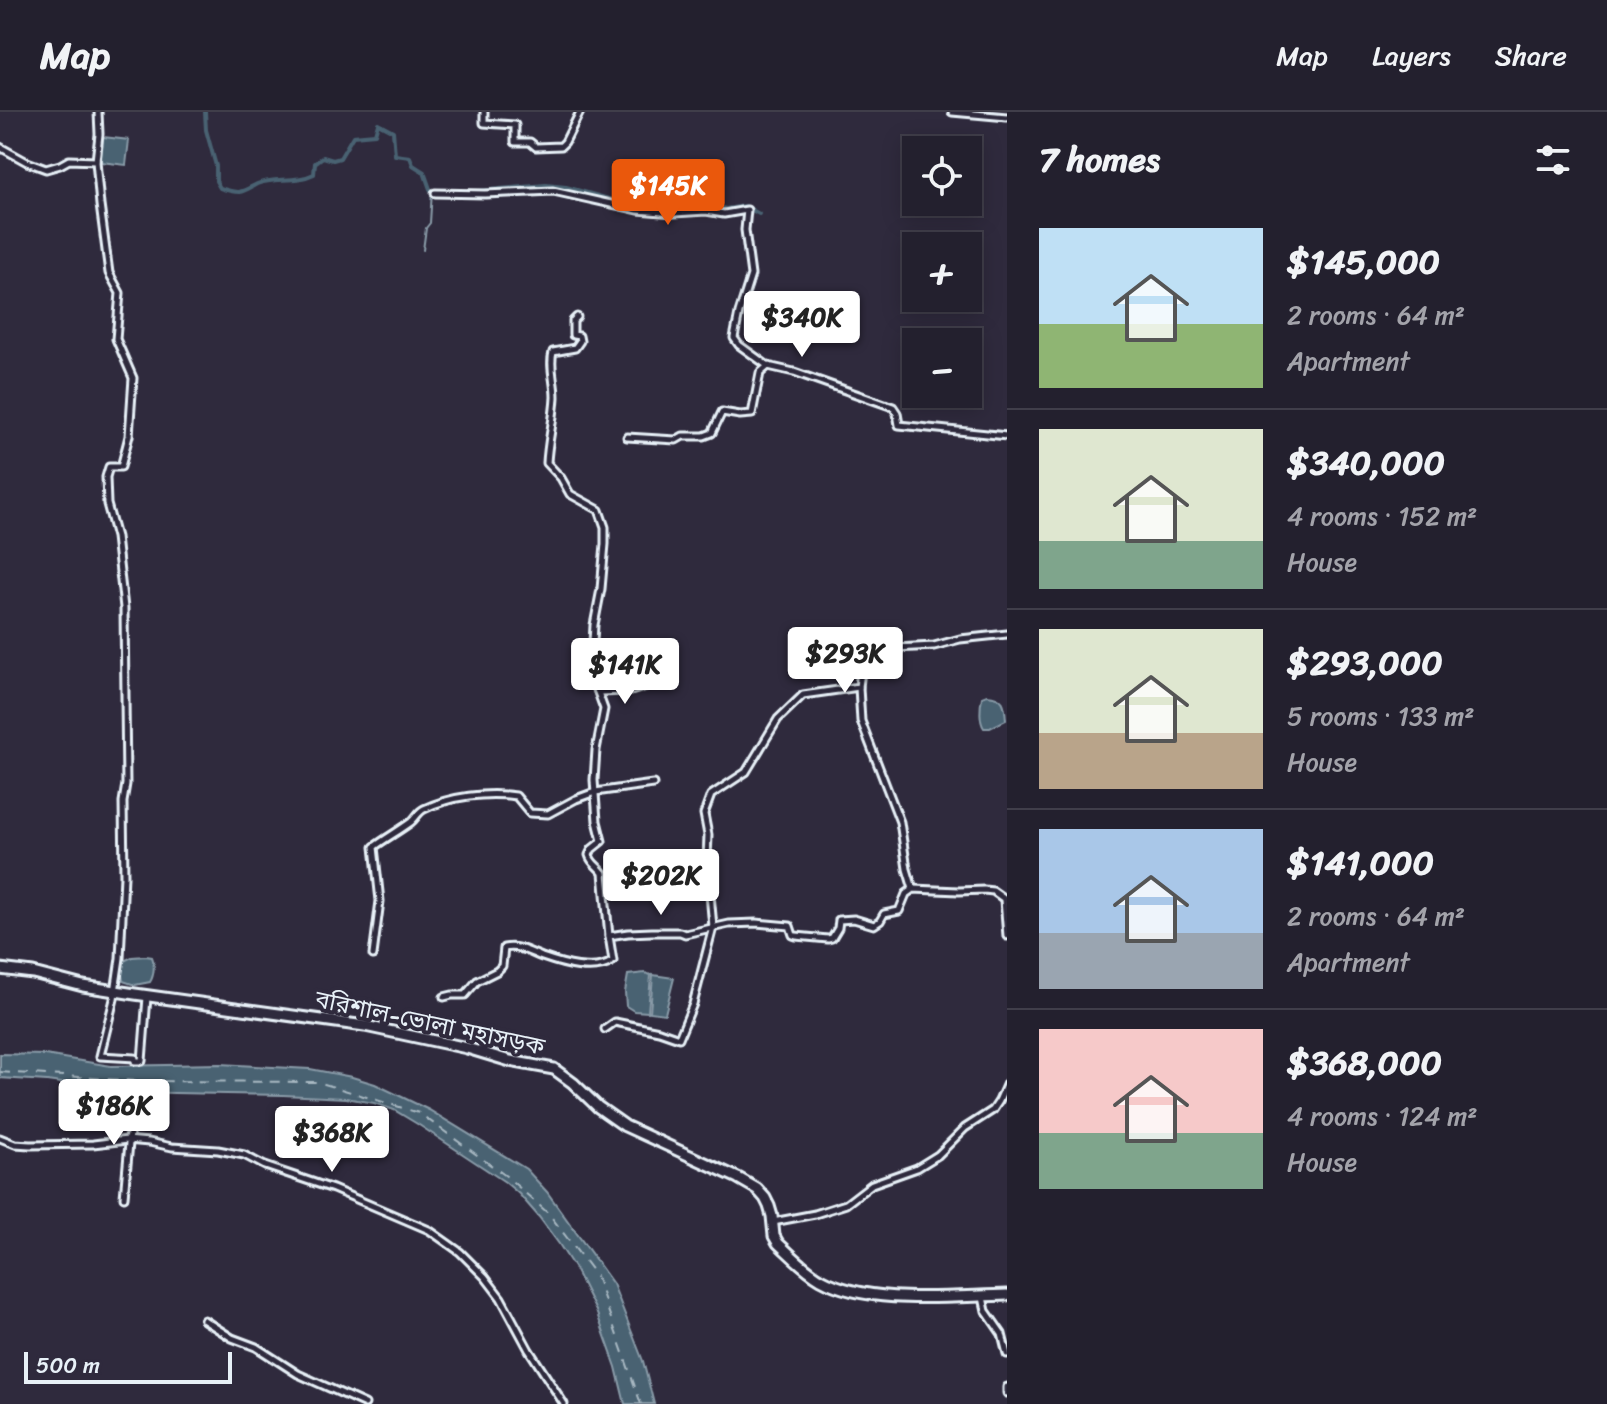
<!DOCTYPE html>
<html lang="en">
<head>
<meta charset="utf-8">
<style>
  :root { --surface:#23202e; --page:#2f2d3a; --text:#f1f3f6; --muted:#a3a3aa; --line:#403e4a; --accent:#ea580c }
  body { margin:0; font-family:Sriracha,"Noto Sans Bengali",sans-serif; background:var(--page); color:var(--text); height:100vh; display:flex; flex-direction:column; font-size:30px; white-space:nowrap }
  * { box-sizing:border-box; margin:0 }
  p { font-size:26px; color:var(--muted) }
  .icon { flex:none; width:44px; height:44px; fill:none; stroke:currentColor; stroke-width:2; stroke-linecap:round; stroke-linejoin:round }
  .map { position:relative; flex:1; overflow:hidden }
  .panel { display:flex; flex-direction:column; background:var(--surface); width:600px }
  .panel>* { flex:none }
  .buttons { position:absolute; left:902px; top:24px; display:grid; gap:16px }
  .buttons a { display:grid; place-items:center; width:80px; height:80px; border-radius:0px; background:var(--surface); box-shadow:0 4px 20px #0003,0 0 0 2px var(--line); font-size:40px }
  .scale { position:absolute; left:24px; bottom:20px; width:208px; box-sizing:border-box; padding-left:8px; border:4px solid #e8f1f8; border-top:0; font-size:22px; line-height:28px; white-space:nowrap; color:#e8f1f8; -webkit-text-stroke:6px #2f2a3d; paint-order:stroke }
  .price { position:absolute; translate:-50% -68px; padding:0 18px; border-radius:8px; background:#fff; color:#222; font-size:26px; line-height:52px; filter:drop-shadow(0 2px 4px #0008) }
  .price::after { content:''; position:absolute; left:50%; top:48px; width:24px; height:18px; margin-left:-12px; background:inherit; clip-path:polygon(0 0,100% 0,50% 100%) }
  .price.active { background:var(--accent); color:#fff }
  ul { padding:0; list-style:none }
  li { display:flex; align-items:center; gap:24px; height:200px; padding:0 32px }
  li+li { border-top:2px solid var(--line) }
  li span { display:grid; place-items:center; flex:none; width:224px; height:160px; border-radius:0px; color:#555 }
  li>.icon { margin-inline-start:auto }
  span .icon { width:96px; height:96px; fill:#fffc; stroke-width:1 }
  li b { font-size:34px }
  h2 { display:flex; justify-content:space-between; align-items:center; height:96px; padding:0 32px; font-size:34px }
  header { display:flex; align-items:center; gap:48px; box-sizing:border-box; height:112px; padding:0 40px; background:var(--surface); border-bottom:2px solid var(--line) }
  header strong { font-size:38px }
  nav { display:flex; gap:44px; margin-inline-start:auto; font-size:28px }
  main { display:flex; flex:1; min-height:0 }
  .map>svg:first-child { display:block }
  .water { fill:#496272; stroke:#899ba8; stroke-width:2 }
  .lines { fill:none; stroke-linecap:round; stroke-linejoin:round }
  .stream { stroke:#899ba8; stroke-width:2 }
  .canal { stroke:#496272; stroke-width:4 }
  .ferry { stroke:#a8b8c2; stroke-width:2; stroke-dasharray:10 8; stroke-linecap:butt }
  .minor-casing { stroke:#e8f1f8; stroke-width:11 }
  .highway-casing { stroke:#e8f1f8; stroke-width:15 }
  .minor { stroke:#2f2a3d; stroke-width:5 }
  .highway { stroke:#2f2a3d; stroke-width:9 }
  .labels { text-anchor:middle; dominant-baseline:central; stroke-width:8; stroke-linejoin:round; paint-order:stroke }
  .street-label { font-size:24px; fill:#e8f1f8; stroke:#2f2a3d }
</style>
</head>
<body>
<header>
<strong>Map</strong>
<nav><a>Map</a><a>Layers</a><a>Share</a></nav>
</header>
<main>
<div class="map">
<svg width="1007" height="1292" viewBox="0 0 1007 1292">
  <rect width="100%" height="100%" fill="#2f2a3d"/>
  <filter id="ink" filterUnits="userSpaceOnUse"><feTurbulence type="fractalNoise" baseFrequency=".0125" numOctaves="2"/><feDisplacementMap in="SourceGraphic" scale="16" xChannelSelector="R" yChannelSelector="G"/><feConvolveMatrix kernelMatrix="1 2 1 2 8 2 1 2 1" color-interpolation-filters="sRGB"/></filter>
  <g filter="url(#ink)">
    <!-- water -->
    <g class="water">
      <path d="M103,25L129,28L126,53L101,50Z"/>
      <path d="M987,583C1004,584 1005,592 1006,608L990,616H984C979,609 980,594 982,585Z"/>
      <path d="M146,844L152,845C155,852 154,864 150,870L135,873L123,869L121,856L124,849L132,845Z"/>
      <path d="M645,861L651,863L648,900L634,899L626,894L625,880L628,863Z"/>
      <path d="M653,863L674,866L665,902L650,900Z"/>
      <path d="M0,942L45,943L111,954L220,952L310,957L352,965L375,972L429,998L526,1057L547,1080L613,1172L643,1249L654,1292H625L616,1255L596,1199L575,1157L559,1132L539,1105L519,1082L505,1070L419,1013L394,998L374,991L346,986L283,983L123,980L47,969L0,966Z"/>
    </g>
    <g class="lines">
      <!-- stream -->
      <path class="stream" d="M423,138L426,116L430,111L432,79"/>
      <!-- canal -->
      <g class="canal">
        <path d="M205,0L206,18L216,54V69L220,76C226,78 233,80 239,80C245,79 251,75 257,72C275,65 296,71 314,62L315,51L323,45L333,48L340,46L353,24L375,22L378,11L393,19L395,43L410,45L413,53L424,60L430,77L432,79H477L546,73L566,75L616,89H630L652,96L678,99"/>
        <path d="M687,98L713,93L726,97L745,94L759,102"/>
      </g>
      <!-- ferry -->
      <path class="ferry" d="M0,960L140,969L318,970L419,1001L506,1064L549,1102L596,1164L641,1292"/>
      <!-- minor casing -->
      <g class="minor-casing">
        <g id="minor">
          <path d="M98,0L99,22L96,49L100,93L109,161L120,181L116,227L133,266L129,324L121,355H109L106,365L107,392L116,425L124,496L126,672L123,690L124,764L120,846L114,887L100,944L135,946V949H142L147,885"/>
          <path d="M484,0V11L515,13V30H530L536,35L561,34L565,30L580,0"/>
          <path d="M952,0L1007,5"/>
          <path d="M0,35L27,50L46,57L60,53L69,48L96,49"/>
          <path d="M435,81L485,82L553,79L638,98L674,101L706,99L724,102L747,98L745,118L751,163L739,201L734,226L739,233L768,254"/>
          <path d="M577,205L573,209V223L579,224L580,229L575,236L553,240C549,255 555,269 555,285C554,307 548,329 547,351L561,366L570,382L599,398L605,415V432L601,477L594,513L592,548L595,572L604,597L596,638L594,668L597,709L602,729L592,737L589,743C591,751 598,754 603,761L609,824"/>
          <path d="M627,325L676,328L683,324H704L712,321L722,300L740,303L752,302L760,261L768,254L794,260L893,295L897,301L899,313L1007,324"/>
          <path d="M598,580L631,579L646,574"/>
          <path d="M913,777L907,757L900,710L861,609L859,575L862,551L877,537L934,534L960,527L1007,522"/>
          <path d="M1004,788L1007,824"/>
          <path d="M373,843L380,789L374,735C386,726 399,719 411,710C416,706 418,700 424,697C451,684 486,680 516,684L530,701L548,702L576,687L595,680L653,672"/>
          <path d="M444,885L452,883H465L477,869L497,859L502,854L504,836C518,833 529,840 542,845C562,852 594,862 613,849L609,824L628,821L652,820H680L685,822L729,812L756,811L790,814L793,823L796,824L828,827L832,826L838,816L839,808L854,807L874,813L880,809L884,802L899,799L906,782L913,777L959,779L984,778L993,779L1007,789"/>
          <path d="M605,917L615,910L659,919L679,926L693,892L713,815L707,749L708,723L704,702L711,683L746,660L778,607L803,583L859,575"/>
          <path d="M0,1026L15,1032L30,1033L93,1032L127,1028L149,1030L172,1035L218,1038L244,1043L265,1054L333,1077L429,1118L460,1140L485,1165L501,1186L529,1238L564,1292"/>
          <path d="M124,1085L133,988"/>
          <path d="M773,1110L815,1102L846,1092L872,1072L917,1056L938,1043L965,1016L993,998L999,989L1007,971"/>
          <path d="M983,1185L986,1199L1002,1222L1007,1242"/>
          <path d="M204,1208L232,1226L256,1235L298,1262L365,1292"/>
          <path d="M1007,1275V1281"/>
        </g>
      </g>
      <!-- highway casing -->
      <g class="highway-casing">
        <path id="highway" d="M0,857L33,861L83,874L135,882L365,914L467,936L510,949L554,957L573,971L598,995L625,1014L738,1066L757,1077L765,1086L769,1094L772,1104L774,1124L778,1131C791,1143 805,1158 821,1167C870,1194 952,1184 1007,1183"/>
      </g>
      <!-- minor -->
      <use href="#minor" class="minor"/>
      <!-- highway -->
      <use href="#highway" class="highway"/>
    </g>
  </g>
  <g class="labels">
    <!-- street labels -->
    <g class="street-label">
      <text transform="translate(430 911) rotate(12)">বরিশাল-ভোলা মহাসড়ক</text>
    </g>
  </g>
</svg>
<div class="buttons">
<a><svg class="icon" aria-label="locate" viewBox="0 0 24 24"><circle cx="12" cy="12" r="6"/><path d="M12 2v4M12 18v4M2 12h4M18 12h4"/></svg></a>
<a>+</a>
<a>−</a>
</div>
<div class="scale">500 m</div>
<b class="price active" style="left:668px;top:115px">$145K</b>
<b class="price" style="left:802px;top:247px">$340K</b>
<b class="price" style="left:845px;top:583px">$293K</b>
<b class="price" style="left:625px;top:594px">$141K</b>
<b class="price" style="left:661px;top:805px">$202K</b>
<b class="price" style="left:114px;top:1035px">$186K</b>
<b class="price" style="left:332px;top:1062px">$368K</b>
</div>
<section class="panel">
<h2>7 homes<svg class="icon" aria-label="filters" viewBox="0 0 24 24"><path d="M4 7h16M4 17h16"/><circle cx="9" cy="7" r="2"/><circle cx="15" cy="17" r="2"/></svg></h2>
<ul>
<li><span style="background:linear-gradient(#bfe0f5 60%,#8fb573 0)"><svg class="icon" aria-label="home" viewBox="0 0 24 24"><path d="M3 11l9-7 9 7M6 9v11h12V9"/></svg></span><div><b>$145,000</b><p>2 rooms · 64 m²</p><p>Apartment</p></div></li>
<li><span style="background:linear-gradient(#dfe7d0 70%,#7fa58c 0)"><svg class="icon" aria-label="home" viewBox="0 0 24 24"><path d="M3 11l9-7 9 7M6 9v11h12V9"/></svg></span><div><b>$340,000</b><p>4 rooms · 152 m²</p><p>House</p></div></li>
<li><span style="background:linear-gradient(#dfe7d0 65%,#b9a48a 0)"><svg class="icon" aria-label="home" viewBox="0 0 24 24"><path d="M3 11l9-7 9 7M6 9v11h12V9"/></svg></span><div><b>$293,000</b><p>5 rooms · 133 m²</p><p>House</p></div></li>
<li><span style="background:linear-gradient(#a9c7e8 65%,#9aa5b1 0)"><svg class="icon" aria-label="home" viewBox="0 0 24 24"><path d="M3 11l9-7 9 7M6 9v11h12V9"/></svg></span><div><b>$141,000</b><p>2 rooms · 64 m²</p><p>Apartment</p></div></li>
<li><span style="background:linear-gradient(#f6c9c9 65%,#7fa58c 0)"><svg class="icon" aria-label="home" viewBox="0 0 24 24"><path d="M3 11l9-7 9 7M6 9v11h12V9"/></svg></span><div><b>$368,000</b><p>4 rooms · 124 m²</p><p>House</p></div></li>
</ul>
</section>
</main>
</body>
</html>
